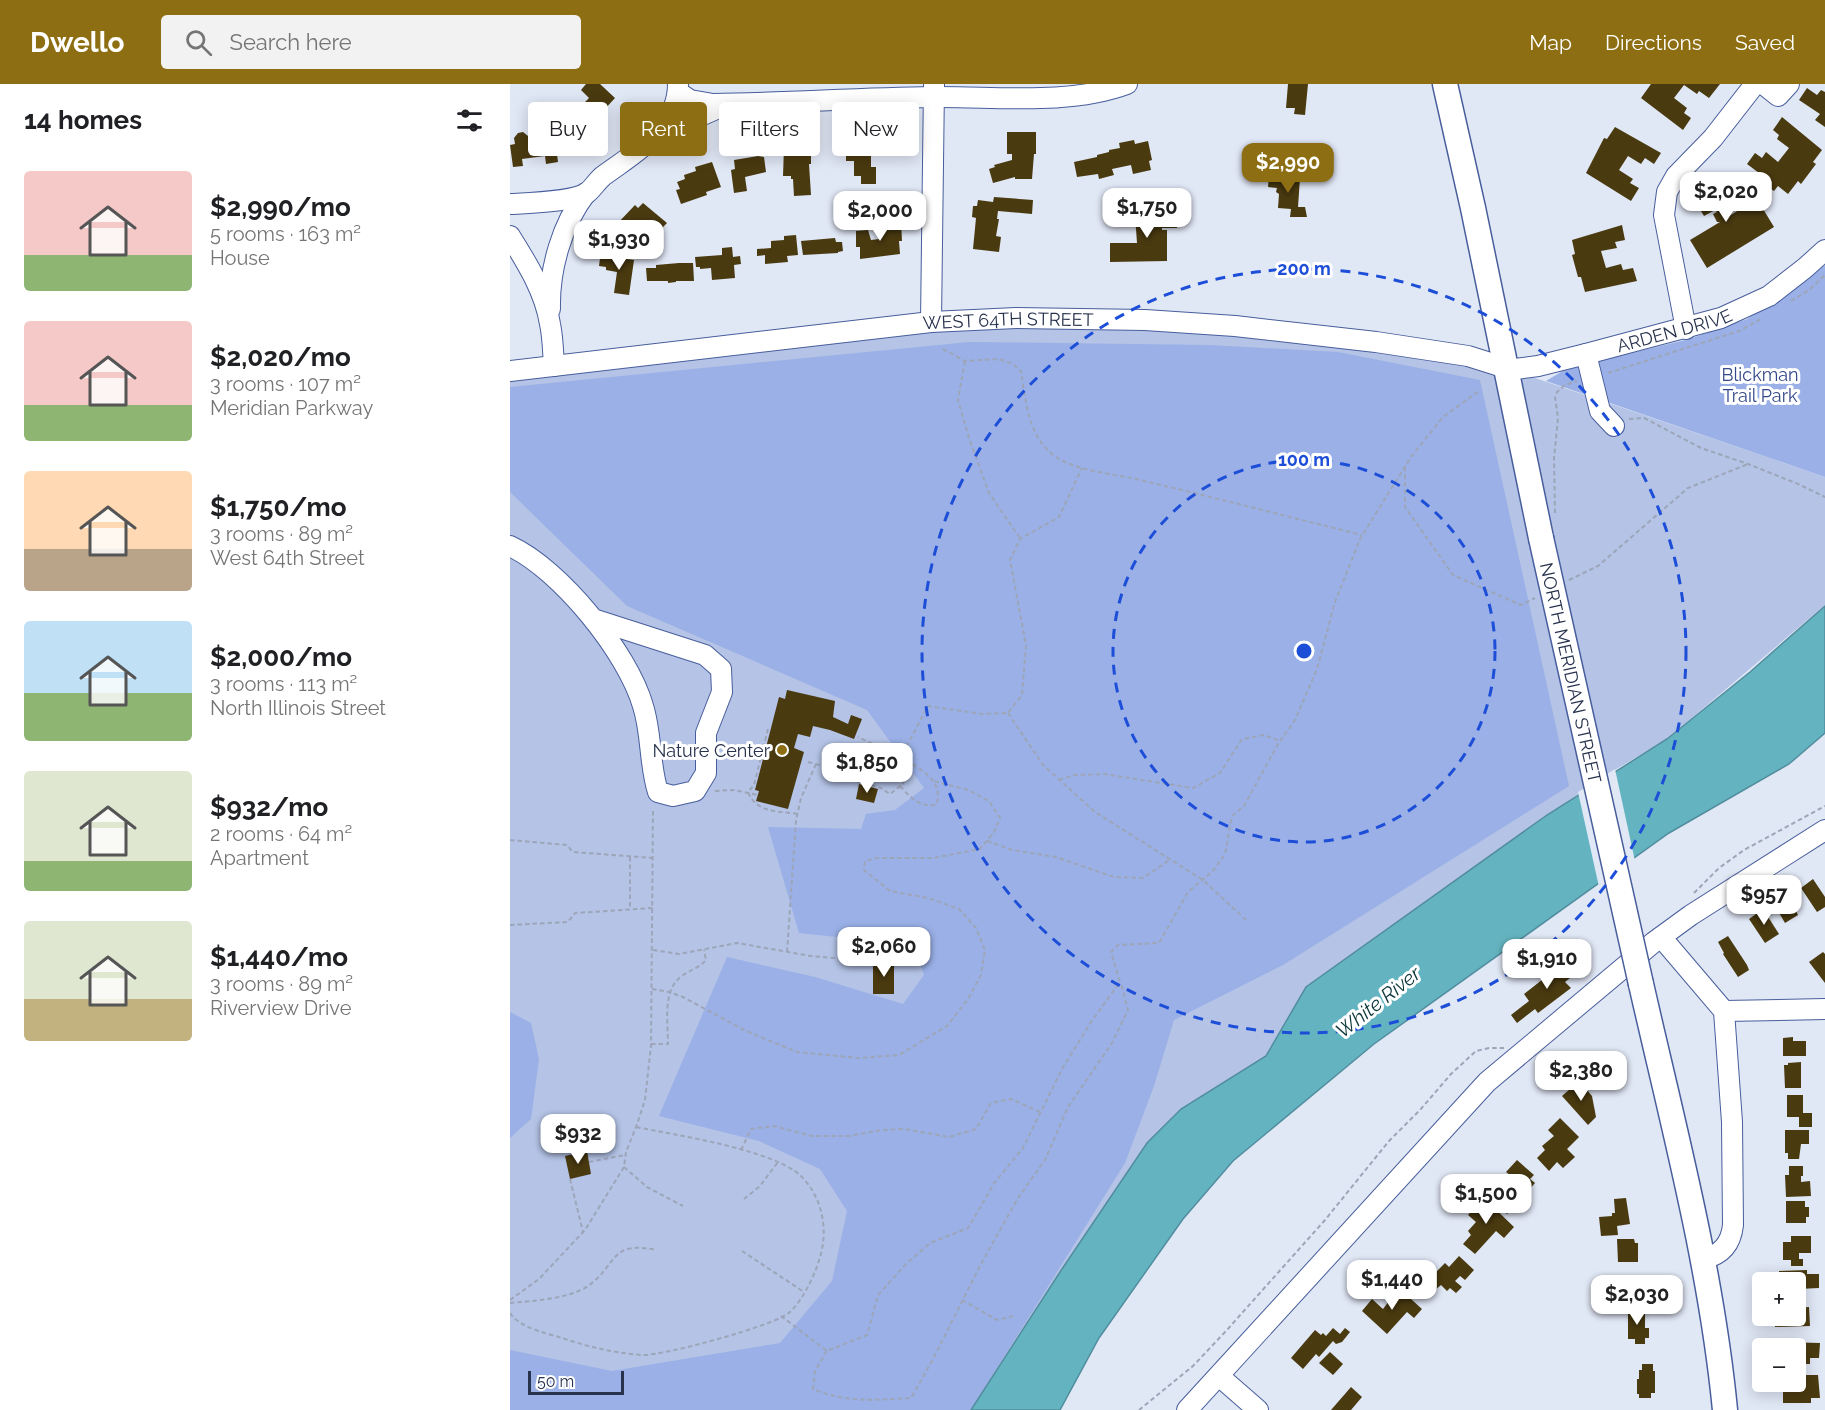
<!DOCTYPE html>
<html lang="en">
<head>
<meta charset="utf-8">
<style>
  :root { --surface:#fff; --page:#f2f2f2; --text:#202124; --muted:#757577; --accent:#8e6e12 }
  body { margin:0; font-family:Raleway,sans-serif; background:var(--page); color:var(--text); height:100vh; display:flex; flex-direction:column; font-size:22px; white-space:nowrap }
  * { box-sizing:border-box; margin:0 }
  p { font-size:20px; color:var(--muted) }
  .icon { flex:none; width:33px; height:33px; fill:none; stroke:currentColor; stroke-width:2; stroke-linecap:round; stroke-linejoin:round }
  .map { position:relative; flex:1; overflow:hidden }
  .drawer { display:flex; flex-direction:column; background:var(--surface); width:510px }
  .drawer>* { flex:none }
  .banner { position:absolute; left:18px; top:18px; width:570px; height:54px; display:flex; gap:12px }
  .controls { position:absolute; left:1242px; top:1188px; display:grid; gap:12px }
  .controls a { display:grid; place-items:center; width:54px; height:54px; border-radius:6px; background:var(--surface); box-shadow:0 3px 15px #0003; font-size:30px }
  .scale { position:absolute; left:18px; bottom:15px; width:96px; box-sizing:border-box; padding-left:6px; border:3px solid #27324d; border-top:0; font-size:16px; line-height:21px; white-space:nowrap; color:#27324d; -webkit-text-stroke:4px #fff; paint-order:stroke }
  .price { position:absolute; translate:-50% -51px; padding:0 14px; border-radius:12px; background:#fff; color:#222; font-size:20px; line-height:39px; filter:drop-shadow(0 2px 3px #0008) }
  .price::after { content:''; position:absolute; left:50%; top:36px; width:18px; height:14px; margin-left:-9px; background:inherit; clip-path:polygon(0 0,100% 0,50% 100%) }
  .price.on { background:var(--accent); color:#fff }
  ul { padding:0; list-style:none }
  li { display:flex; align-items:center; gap:18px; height:150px; padding:0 24px }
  li span { display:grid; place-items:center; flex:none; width:168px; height:120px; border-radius:6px; color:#555 }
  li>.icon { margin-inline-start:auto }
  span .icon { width:72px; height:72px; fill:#fffc; stroke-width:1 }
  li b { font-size:26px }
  h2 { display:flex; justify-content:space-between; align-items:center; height:72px; padding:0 24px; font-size:26px }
  .tag { padding:0 21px; border-radius:6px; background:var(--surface); box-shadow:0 3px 15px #0003; font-size:21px; line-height:54px }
  .tag.on { background:var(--accent); color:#fff }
  header { display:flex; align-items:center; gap:36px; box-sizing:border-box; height:84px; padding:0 30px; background:var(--accent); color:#fff }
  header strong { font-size:28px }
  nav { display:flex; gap:33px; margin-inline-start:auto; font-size:21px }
  .search { width:420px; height:54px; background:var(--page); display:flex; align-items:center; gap:15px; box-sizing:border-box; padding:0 21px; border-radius:6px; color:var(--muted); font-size:22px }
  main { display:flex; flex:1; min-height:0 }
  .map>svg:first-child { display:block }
  .green { fill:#b4c3e6 }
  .forest { fill:#9ab0e6 }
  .water { fill:#63b4c0; stroke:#518d9e; stroke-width:1.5 }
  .pier { fill:#e0e7f5 }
  .building { fill:#4a3a10 }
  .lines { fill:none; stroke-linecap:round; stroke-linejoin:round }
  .minor-casing { stroke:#485e9c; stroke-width:22 }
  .major-casing { stroke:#485e9c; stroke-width:27 }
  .path { stroke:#9da5b8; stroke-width:2; stroke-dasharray:4.5 3; stroke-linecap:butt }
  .minor { stroke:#fff; stroke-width:20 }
  .major { stroke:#fff; stroke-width:24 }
  .major-bridge-casing { stroke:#485e9c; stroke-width:27; stroke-linecap:butt }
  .major-bridge { stroke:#fff; stroke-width:24 }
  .ring { fill:none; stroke:#1d4ed8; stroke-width:3; stroke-dasharray:10 8 }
  .poi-dot { fill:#8e6e12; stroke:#fff; stroke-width:2 }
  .labels { text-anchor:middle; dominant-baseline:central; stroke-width:6; stroke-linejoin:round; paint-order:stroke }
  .street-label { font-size:18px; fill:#27324d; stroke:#fff }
  .park-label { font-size:18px; fill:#33498a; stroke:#fff }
  .poi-label { font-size:18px; fill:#27324d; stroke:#fff; text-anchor:end }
  .water-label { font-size:20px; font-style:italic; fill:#0b3439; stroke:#fff }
  .centre { fill:#1d4ed8; stroke:#fff; stroke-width:3 }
  .ring-label { font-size:18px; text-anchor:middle; font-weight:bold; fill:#1d4ed8; stroke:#fff; stroke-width:6; stroke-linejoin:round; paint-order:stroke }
</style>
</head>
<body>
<header>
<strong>Dwello</strong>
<div class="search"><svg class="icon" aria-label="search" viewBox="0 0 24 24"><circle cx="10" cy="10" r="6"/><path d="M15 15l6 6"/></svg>Search here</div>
<nav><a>Map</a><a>Directions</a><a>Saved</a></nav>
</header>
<main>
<section class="drawer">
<h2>14 homes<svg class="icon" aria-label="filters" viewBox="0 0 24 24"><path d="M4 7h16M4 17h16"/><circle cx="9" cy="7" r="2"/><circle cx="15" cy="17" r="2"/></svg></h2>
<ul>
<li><span style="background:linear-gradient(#f6c9c9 70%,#8fb573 0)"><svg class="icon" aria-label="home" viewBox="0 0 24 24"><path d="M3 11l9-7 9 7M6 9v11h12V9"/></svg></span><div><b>$2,990/mo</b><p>5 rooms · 163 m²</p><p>House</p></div></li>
<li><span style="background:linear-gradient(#f6c9c9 70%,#8fb573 0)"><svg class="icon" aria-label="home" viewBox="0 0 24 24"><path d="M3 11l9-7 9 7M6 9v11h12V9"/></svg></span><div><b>$2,020/mo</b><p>3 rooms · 107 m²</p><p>Meridian Parkway</p></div></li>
<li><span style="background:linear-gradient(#ffd9b3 65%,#b9a48a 0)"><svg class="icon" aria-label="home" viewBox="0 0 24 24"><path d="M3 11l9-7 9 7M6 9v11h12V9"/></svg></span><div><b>$1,750/mo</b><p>3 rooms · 89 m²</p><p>West 64th Street</p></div></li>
<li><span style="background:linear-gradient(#bfe0f5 60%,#8fb573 0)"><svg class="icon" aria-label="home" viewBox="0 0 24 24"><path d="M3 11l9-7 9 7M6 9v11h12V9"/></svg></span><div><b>$2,000/mo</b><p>3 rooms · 113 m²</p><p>North Illinois Street</p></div></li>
<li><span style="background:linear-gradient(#dfe7d0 75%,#8fb573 0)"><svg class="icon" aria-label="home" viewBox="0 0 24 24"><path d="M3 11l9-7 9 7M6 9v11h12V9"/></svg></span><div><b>$932/mo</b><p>2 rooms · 64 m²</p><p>Apartment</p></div></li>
<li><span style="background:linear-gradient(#dfe7d0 65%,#c2b280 0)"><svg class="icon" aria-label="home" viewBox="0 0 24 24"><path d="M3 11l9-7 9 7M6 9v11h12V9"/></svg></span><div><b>$1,440/mo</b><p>3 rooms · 89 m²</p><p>Riverview Drive</p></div></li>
</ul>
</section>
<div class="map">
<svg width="1315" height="1326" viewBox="0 0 1315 1326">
  <rect width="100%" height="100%" fill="#e0e7f5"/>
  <!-- green -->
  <path class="green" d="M635,236L996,284L1315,393V521L1157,655L1088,696L796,903L756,972L671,1025L461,1326H0V287L421,238Z"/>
  <!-- forest -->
  <g class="forest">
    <path d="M1315,181V393L1036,297L1056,285L1179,255L1237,235Z"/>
    <path d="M459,258L700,261L828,268L970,296L1059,702L773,881L664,936L644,1002L615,1079L461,1326H0V1266L102,1287L270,1259L322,1197L337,1127L310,1085L249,1057L149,1032L217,873L305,893L393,920L414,891L403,861L289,849L258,743L351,745L356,730L385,726L414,704L357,626L117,522L0,408V303Z"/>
    <path d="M0,928L21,939L29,975L21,1035L0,1054Z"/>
  </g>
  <!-- water -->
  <path class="water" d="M1315,522V649L1279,680L1159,749L864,960L723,1077L673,1135L589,1254L550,1326H461L550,1188L637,1059L671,1025L756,972L796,903L1037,731L1157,655L1240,588Z"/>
  <!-- pier -->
  <path class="pier" d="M1105,685L1125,777L1089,803L1068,708Z"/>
  <!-- building -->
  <g class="building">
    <path d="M76,0H90L105,14L93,27L89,23L78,34L86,41L66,62L57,53L61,49L55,44L71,26L69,24L79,14L71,6Z"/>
    <path d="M778,0H798L795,31L784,30L785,24H776Z"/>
    <path d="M1141,0H1210L1199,14L1189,7L1187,10L1174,1L1164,14L1177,24L1174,29L1181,34L1173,46L1131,14Z"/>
    <path d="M1297,4L1307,11L1311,6L1315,8V43L1305,36L1310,30L1289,16Z"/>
    <path d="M1272,33L1312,66L1303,78L1306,80L1291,100L1288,97L1278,110L1268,102L1264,107L1253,100L1257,95L1237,80L1245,69L1252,74L1256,68L1268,78L1279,64L1267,55L1269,51L1263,46Z"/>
    <path d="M1105,43L1151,69L1144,80L1135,74L1131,80L1118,72L1109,86L1123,95L1120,99L1129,104L1121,117L1076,89L1094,54L1097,55Z"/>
    <path d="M13,48L18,52L19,58L45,54L48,78L36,80L35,72L12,75L13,82L3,83L0,61L5,60L4,54L8,49Z"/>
    <path d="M497,48H526V70H524L522,95H505V93L483,99L479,85L485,83L484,81L502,76V70H497Z"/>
    <path d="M624,56L625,60L638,57L642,76L639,77L641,86L623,90L621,81L602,85L604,91L589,95L588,90L567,93L564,78L587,73V71L599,68V66L610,64L609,59Z"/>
    <path d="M361,57V83H366V100H351V92H344V77H336V66H344V58Z"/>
    <path d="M301,62V80H299L301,111L284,112L283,95H281V92H273L274,63Z"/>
    <path d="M248,72L254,73L256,88L235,93L237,107L224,109L221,86L225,85L224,76Z"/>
    <path d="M202,78L211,103L196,108L197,111L171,120L166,106L170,105L167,98L175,95L174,91L186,87L185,83Z"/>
    <path d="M759,91L790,94L788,123H795L797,133H780L781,125L768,124L769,110L766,108L767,104L758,103Z"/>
    <path d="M1208,92L1222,115L1212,122L1219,132L1247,115L1264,143L1197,184L1180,156L1210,138H1207L1203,130L1207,128L1205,126L1194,132L1180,109Z"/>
    <path d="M484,113L523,116L522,130L488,127L487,135H489L486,152L491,153L489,168L463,165L466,134L462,133L463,122H467L468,116L483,118Z"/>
    <path d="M133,119L157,139L148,148L139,139L118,161L105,149L111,143L107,140L125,121L128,124Z"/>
    <path d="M662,122V128H666L667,144H652V146H657V177L600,178V159H627L625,131H631V129H647L650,128V123Z"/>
    <path d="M377,137H391L392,157H389L390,170L350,175V163H346V147L358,146L361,156L369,155V146L377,145Z"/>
    <path d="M1112,141L1115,156L1105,158L1107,164L1091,167L1096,184L1111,180L1113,186L1123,184L1127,197L1075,208L1071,193H1068L1062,171L1065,170L1062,156Z"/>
    <path d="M286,151L288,171L277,172L278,178L255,180V171L247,172V165L261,164V157L274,156V152Z"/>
    <path d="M325,154L326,158H332L333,167L328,168V169L293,171L291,157Z"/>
    <path d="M222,163L223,173L230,172L231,180L224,181L225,194L202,196L201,184L190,185V183H186L185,173L212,171V164Z"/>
    <path d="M91,167L111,170L110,174L124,176L119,211L104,209L107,188L96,186V183L89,182Z"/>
    <path d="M169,179H183L184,197H166V198L158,199V197H137L136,184H146V181Z"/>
    <path d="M277,606L325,617L323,633L338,640L341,631L352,635L344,655L320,646L303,642L300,653L288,650L284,664L294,668L278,725L246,717L249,707L245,706L269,613L275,615Z"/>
    <path d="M349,700L368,705L364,719L346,715Z"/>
    <path d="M1303,795L1315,813V823L1307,828L1291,804Z"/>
    <path d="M1278,814L1281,820L1286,817L1290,824L1286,827L1288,831L1275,839L1265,822Z"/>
    <path d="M1253,825L1269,850L1255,859L1239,835Z"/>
    <path d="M1218,852L1237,881L1239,886L1228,893L1213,870L1214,869L1208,858Z"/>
    <path d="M1313,868L1315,870V899L1299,878Z"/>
    <path d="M1060,874L1070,886L1055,898L1061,904L1028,929L1025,925L1007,939L1001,931L1019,917L1014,910Z"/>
    <rect x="363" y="879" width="21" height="31"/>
    <path d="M1283,953V957H1296V972H1273V954Z"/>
    <path d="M1291,978V1004H1275L1274,981H1278V979Z"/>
    <path d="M1069,997L1082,1012L1086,1033L1078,1041L1052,1012Z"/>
    <path d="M1277,1011H1293V1029H1302V1043H1289V1033H1277Z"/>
    <path d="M1050,1034L1069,1053L1057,1065L1065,1073L1053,1084L1047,1078L1039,1087L1027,1074L1035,1066L1032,1062L1044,1052L1038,1046Z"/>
    <path d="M1275,1046H1299V1060H1291L1289,1075H1278V1069H1275Z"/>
    <path d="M77,1067L81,1090L60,1095L55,1072Z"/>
    <path d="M1007,1076L1024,1091L1020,1095L1025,1099L997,1130L978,1112L1000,1091L996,1088Z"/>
    <path d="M1279,1082H1293V1092H1291V1098L1300,1097L1301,1112L1276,1113L1275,1091H1279Z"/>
    <path d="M973,1113L1004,1143L994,1154L986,1147L965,1170L953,1160L961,1151L958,1147L966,1138L958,1131Z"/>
    <path d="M1116,1114L1120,1140L1107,1142L1108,1151L1091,1152L1089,1133L1102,1132V1129H1105L1104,1115Z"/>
    <path d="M1276,1117H1295V1123H1299V1133H1296V1139H1276Z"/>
    <path d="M1281,1152H1301V1169H1289V1175H1293V1182H1281V1176H1273V1158H1281Z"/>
    <path d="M1107,1155H1124L1125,1159H1128V1178H1108Z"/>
    <path d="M949,1172L964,1186L955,1196L950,1192L945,1197L952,1203L946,1209L940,1204L937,1207L931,1201L920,1210L914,1205L925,1193L923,1191L935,1179L939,1183Z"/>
    <path d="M1297,1186V1190H1309V1204L1288,1205V1209L1286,1210V1198H1265V1195H1269V1187Z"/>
    <path d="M889,1204L912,1225L904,1234L897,1228L877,1250L852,1227L862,1215L873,1225Z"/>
    <path d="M1299,1223L1300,1242L1265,1243V1232H1286V1224Z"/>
    <path d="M1118,1225H1135V1244H1139V1254H1135V1260H1125V1255H1118Z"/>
    <path d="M823,1244L830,1250L835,1244L840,1248L832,1258L826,1260L823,1257L809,1273L806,1270L793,1285L781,1274L805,1246L811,1251L813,1249L816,1252Z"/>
    <path d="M1272,1258L1310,1259L1309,1274H1300V1280H1292V1287H1286V1264H1271Z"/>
    <path d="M820,1268L833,1280L823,1291L809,1279Z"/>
    <path d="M1132,1280H1143V1287H1145V1309H1141V1314H1129V1310H1127V1295H1129V1286H1132Z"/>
    <path d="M1294,1291H1308L1310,1314H1301V1319H1273V1302H1294Z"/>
    <path d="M841,1303L852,1313L841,1326H821Z"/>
  </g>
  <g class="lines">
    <!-- minor casing -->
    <g class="minor-casing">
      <g id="minor">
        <path d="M1253,0L1268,12L1279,0"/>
        <path d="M168,8L180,16L203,20C276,19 349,14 422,13C484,12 558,22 617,0"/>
        <path d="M146,55L172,40L213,22"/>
        <path d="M0,120C18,119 62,118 77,109C83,104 87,97 93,92C124,69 168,46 168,0"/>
        <path d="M0,152C17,179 35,208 40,240C43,254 43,268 44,282"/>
        <path d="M40,225C39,185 52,140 76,109"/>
        <path d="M421,238L424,1"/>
        <path d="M1176,245L1154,131L1157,108L1166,92L1203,54L1245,0"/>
        <path d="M1076,270L1090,327L1104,342"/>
        <path id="s1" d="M0,287L421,238L506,234L635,236L725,242L866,258L958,272L996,284L1005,285L1028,282L1076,270L1211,234L1259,212L1295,184L1315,166"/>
        <path d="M0,462C50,485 118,569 133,622C142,650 139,680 148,708L163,712L185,707L196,689V649L212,608L211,585L195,571L83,535"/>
        <path d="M1151,853L1214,927L1222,1038L1223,1141C1221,1160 1211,1171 1193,1175"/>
        <path d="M1214,927L1315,925"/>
        <path d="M709,1292L748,1326"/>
        <path d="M677,1326L977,998L1144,858L1181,831L1315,746"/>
      </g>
    </g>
    <!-- major casing -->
    <g class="major-casing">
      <g id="major">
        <path d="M935,0L963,124L1031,454"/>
        <path d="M1131,900C1163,1041 1201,1182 1215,1326"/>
      </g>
    </g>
    <!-- path -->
    <g class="path">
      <path d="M1281,217L1299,206L1315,191"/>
      <path d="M433,265L455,277L489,275L503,280L511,287C516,318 518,354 546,373C569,388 607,390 634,397C707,414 779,433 852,451"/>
      <path d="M455,277L448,316L459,354L479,409L510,454"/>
      <path d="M1098,289L1229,247L1251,235"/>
      <path d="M1119,335L1134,334L1191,364L1238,380L1288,400L1315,413"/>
      <path d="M895,383V423L943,491L1011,521L1025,514"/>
      <path d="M1045,429L1044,374L1048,334L1045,313L1047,308L1055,301L1067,297"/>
      <path d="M1059,496L1088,482L1178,404L1238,380"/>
      <path d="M498,629L533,681L585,728L693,796L737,837"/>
      <path d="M258,645L244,701L238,708C246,729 268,727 288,730"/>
      <path d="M298,678L329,686L357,700L371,704L380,710L393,700L396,684L391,673L348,653"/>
      <path d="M549,696L564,691L594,690L683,704L710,689L732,655L754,651L770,657"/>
      <path d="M390,702C401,714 409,723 426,721C435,696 409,685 391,673L418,622L472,630L498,629L512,611L516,561L500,476L510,455L549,433L572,384"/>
      <path d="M205,707L224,706L248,711"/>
      <path d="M0,756L57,761L63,768L143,774"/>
      <path d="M477,757L502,766L546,773L604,793L633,794L661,775"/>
      <path d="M120,773V824"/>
      <path d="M1184,809L1209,784L1234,766L1315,722"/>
      <path d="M0,841L58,838L65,829L143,824"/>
      <path d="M143,866L169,870L227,859L301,872L336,875L377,874"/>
      <path d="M277,868L286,736L291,714L306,680"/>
      <path d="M142,905L159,908L173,913L236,947L287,968L349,974L389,971L437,942L458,915L471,891L475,866L466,844L449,825L418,814L380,807L354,786L355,777L367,774H423L470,765L484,748L490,734L479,717L458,706L424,697"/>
      <path d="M141,960H158C158,939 152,905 172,892C180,886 189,884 196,876L194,866"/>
      <path d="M231,1066L241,1045L264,1042L302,1052H339L371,1046L394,1045L439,1053L466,1045L481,1019L501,1015L530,1028"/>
      <path d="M79,1078L115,1071"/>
      <path d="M114,1083L137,1103L173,1122"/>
      <path d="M60,1095L73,1148"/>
      <path d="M234,1115L250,1102L268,1078"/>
      <path d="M232,1167L294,1208"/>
      <path d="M0,1216L29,1195L75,1146L114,1083L116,1068L126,1043L135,1016L141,962L143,724"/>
      <path d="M452,1216L487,1236L503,1232"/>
      <path d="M0,1219C22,1217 59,1215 78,1202C108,1181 99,1156 146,1166"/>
      <path d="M0,1229C10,1244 36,1249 52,1254C79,1263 104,1269 132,1271C153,1272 267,1241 280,1228C295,1214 311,1179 313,1159C316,1135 309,1110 291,1092C264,1066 166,1051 126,1043"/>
      <path d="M271,1232L317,1267L357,1251L368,1211L396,1180L420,1159L458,1144L485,1098L513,1064L552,985L581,938L610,898L601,868L608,861L649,859L678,808L703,787L715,770L722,732L734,722L768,660L785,636L807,585L825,518L850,455L901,373L933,333L969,307"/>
      <path d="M317,1267L305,1287L303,1305C336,1319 366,1316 401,1314L423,1275L471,1180L508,1114L535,1076L558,1023L602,959L618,926L611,899"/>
      <path d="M629,1326L683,1282L716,1247L815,1136L879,1057L910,1026L941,990L966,967L979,964H994"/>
    </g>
    <!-- minor -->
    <use href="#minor" class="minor"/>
    <!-- major -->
    <use href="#major" class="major"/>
    <!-- major-bridge casing -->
    <g class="major-bridge-casing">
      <g id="major-bridge">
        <path id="s2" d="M1031,454L1131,900"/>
      </g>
    </g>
    <!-- major-bridge -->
    <use href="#major-bridge" class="major-bridge"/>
  </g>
  <!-- distance rings -->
  <g class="ring">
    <circle cx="794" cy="567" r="191"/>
    <circle cx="794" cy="567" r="382"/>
  </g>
  <!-- markers -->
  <circle class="poi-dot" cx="272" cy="666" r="6"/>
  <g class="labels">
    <!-- street labels -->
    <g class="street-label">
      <text stroke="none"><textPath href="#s1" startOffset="501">WEST 64TH STREET</textPath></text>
      <text stroke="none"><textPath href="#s1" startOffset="1176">ARDEN DRIVE</textPath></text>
      <text stroke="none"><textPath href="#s2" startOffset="138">NORTH MERIDIAN STREET</textPath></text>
    </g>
    <!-- park labels -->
    <g class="park-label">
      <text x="1250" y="290">Blickman<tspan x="1250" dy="21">Trail Park</tspan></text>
    </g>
    <!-- poi labels -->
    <g class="poi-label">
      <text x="260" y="666">Nature Center</text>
    </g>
    <!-- water labels -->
    <g class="water-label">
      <text transform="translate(868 918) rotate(-38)">White River</text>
    </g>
  </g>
  <circle cx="794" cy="567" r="9" class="centre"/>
  <g class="ring-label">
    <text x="794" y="191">200 m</text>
    <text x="794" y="382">100 m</text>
  </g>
</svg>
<div class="controls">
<a>+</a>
<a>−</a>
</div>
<div class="scale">50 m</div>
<b class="price on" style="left:778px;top:110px">$2,990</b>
<b class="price" style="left:1216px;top:139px">$2,020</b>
<b class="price" style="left:637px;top:155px">$1,750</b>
<b class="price" style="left:370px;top:158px">$2,000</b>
<b class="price" style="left:109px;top:187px">$1,930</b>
<b class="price" style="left:357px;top:710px">$1,850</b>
<b class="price" style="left:1254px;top:842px">$957</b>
<b class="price" style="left:374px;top:894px">$2,060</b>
<b class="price" style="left:1037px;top:906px">$1,910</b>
<b class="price" style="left:1071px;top:1018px">$2,380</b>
<b class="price" style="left:68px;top:1081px">$932</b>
<b class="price" style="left:976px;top:1141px">$1,500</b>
<b class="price" style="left:882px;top:1227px">$1,440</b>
<b class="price" style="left:1127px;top:1242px">$2,030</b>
<div class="banner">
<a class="tag">Buy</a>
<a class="tag on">Rent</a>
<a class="tag">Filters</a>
<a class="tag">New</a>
</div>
</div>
</main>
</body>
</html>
